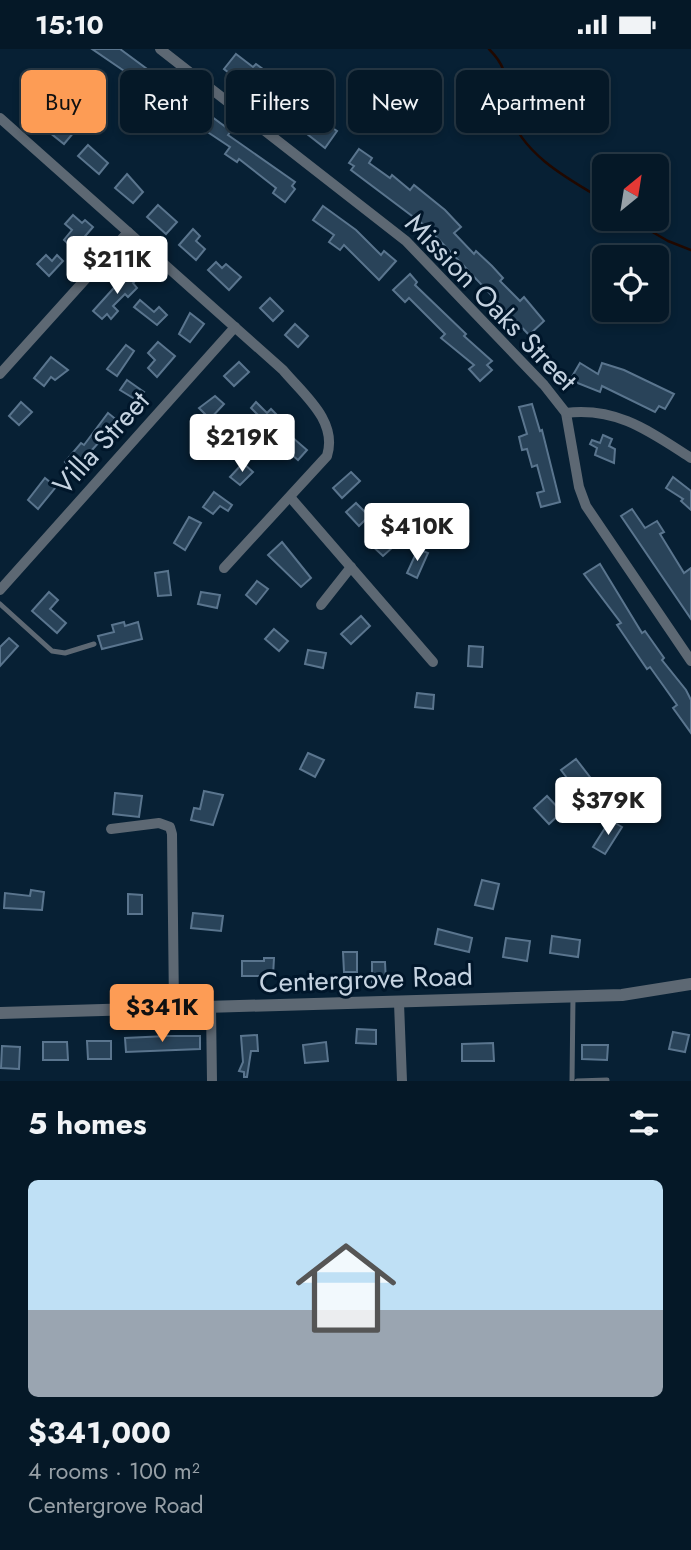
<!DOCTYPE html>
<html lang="en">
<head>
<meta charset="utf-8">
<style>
  :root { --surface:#051827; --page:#132533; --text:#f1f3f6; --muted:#97a0a7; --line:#263744; --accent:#fd9c55 }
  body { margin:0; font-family:Jost,sans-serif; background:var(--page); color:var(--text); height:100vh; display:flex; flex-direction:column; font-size:26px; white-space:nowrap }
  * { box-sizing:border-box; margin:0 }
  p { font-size:23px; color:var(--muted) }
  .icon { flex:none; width:38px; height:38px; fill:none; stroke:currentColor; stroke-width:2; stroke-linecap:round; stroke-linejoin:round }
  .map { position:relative; height:1032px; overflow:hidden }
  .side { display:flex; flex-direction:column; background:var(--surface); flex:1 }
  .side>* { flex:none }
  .banner { position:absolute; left:21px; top:21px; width:649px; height:63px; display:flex; gap:14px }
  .needle { width:46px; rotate:30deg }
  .buttons { position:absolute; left:592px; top:105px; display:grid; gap:14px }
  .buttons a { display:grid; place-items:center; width:77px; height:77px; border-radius:10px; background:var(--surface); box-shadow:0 4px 10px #0003,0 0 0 2px var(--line); font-size:35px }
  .price { position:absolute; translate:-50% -60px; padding:0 16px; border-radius:7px; background:#fff; color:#222; font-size:23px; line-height:46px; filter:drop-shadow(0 2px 4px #0008) }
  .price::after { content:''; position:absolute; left:50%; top:42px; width:21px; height:16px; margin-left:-10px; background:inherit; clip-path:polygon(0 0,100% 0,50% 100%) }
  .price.selected { background:var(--accent); color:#111 }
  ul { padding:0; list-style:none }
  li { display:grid; align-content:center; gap:14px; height:371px; padding:0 28px }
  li+li { border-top:2px solid var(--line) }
  li span { display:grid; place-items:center; height:217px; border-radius:10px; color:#555 }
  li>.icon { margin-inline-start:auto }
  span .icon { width:126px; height:126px; fill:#fffc; stroke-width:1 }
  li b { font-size:30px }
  h2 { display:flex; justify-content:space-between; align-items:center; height:84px; padding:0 28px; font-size:30px }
  .pill { padding:0 24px; border-radius:10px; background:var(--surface); box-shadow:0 4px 10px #0003,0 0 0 2px var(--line); font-size:24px; line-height:63px }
  .pill.selected { background:var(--accent); color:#111 }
  .status { display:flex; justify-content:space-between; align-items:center; height:49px; padding:0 35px; background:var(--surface); direction:ltr }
  .status svg { height:19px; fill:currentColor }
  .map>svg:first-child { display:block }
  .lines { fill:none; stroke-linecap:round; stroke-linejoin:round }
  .stream { stroke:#200800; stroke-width:2.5 }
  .building { fill:#294359; stroke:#5a758e; stroke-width:2 }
  .service { stroke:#5d6873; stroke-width:5 }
  .minor { stroke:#5d6873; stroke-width:10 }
  .tertiary { stroke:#5d6873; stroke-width:12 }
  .labels { text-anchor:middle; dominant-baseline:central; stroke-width:6; stroke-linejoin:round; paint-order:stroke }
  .street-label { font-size:28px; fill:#c5d3e1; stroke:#00162a }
</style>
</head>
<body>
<div class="status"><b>15:10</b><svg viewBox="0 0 49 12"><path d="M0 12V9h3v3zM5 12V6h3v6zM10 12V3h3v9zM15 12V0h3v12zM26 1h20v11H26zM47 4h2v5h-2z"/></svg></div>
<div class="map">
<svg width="691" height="1032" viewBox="0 0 691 1032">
  <rect width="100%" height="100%" fill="#072034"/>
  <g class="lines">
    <!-- stream -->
    <g class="stream">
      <path d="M489,0C513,24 502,35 510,64C521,105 570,131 604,151"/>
      <path d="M630,170L668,192L691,201"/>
    </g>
  </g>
  <!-- building -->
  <g class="building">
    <path d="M92,0H120L231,82L228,86L295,133L292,137L295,140L285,153L273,144L276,139L239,110L237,113L225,105L230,98L179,64L176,68L132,30L133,28Z"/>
    <path d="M236,5L253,18L256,15L267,23L264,27L303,57L299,61L323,78L325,74L337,82L325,99L224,20Z"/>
    <path d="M60,60L80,76L64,95L44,79Z"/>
    <path d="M88,96L108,114L99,125L78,107Z"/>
    <path d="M359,100L372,109L369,114L390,129L392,126L410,141L414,136L445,161L461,178L454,184L474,205L476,202L492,217L503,229L500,232L520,252L524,248L544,272L529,286L428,179L351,121L354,117L349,114Z"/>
    <path d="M127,125L143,143L133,154L115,139Z"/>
    <path d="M158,156L177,173L166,185L147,168Z"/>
    <path d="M323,157L356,181L381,206L384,202L396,212L379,231L344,196L340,201L329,193L334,186L313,171Z"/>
    <path d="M73,166L82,174L85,171L93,178L74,200L64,191L72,181L65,175Z"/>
    <path d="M193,180L200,187L196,192L205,200L196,211L179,196Z"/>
    <path d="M46,206L52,212L57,206L63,212L49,227L37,215Z"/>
    <path d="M216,213L222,219L226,215L241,228L229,241L208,221Z"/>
    <path d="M131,220L139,228L133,234L137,239L128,248L125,245L113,257L118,262L111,270L107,265L102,270L93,262Z"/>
    <path d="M410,225L417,233L415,236L466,285L464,287L492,312L487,316L492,321L480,332L469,320L474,316L441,289L445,285L409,249L405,253L393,241Z"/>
    <path d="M270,249L283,262L273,272L260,259Z"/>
    <path d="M140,251L154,263L159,258L167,266L157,276L134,258Z"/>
    <path d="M190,264L204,275L190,293L179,285Z"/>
    <path d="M295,275L308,287L298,298L285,286Z"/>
    <path d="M158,293L175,307L157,328L148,319L155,311L148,304Z"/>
    <path d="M126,296L134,302L117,327L107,320Z"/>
    <path d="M51,308L68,321L55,331L51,328L44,337L34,329Z"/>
    <path d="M239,313L249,323L234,337L224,327Z"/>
    <path d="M580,314L598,325L602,314L624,321L674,345L665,360L659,357L655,363L602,337L600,343L570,331Z"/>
    <path d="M127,331L144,343L138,352L120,341Z"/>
    <path d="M215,347L224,355L210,370L199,359Z"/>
    <path d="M21,353L32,363L19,376L9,367Z"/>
    <path d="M256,353L267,364L271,360L284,373L275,383L251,359Z"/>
    <path d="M532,355L540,382L542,381L560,453L541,458L537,444L544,442L537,416L532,418L527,400L522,401L519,388L527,385L519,358Z"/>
    <path d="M108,364L118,372L74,421L65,413L81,394L84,396Z"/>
    <path d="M603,386L612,390L609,397L615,400L614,414L595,406L597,399L590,395L592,391L600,394Z"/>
    <path d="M293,389L307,401L298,411L284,399Z"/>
    <path d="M243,414L253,423L240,436L230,428Z"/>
    <path d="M351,423L360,432L342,449L333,439Z"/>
    <path d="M673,428L691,442V461L681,452L683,450L666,439Z"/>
    <path d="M45,429L56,438L38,460L28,451Z"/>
    <path d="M214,443L232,456L228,462L220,457L213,465L203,458Z"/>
    <path d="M356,454L369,467L359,477L346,463Z"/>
    <path d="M632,460L645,479L657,472L664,483L660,485L684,524L691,519V570L621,467Z"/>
    <path d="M189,468L201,474L185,501L174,494Z"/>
    <path d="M379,484L393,498L383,507L369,494Z"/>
    <path d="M282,493L311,529L301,538L268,506Z"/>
    <path d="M418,500L428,504L417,529L407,524Z"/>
    <path d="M600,515L642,584L645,582L664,609L662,611L686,641L691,651V684L673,659L677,656L665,639L650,618L647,620L617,576L621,574L584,525Z"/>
    <path d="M168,522L171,546L158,547L155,524Z"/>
    <path d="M257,532L268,540L256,555L246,546Z"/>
    <path d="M49,543L58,551L50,560L66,574L57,584L32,562Z"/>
    <path d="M201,543L220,546L217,559L198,555Z"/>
    <path d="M361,567L370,577L351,595L341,585Z"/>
    <path d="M124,573L125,577L138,573L142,590L102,600L98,587L114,583L112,576Z"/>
    <path d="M274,580L288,592L279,602L265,590Z"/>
    <path d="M9,589L18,597L0,617V598Z"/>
    <path d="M469,597L483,598L482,618L468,617Z"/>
    <path d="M308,601L326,604L323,619L305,615Z"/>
    <path d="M417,644L434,646L433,660L415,658Z"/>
    <path d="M308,704L324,711L315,728L300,720Z"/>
    <path d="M576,710L593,732L590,734L594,740L582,749L561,721Z"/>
    <path d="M204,742L223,746L213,776L191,771L194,759L200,760Z"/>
    <path d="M115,744L142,747L139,768L113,765Z"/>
    <path d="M547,747L562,763L549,775L534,759Z"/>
    <path d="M610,771L622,778L605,805L593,798Z"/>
    <path d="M482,831L499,835L493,860L475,856Z"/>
    <path d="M31,841L44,843L42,861L4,859L5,844L30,847Z"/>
    <path d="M128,845L142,846V865H128Z"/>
    <path d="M193,864L223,867L221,882L191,879Z"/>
    <path d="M438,880L472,889L469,903L435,895Z"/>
    <path d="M552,887L580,891L578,908L550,904Z"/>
    <path d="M506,889L530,892L527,912L503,908Z"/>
    <path d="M343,903H357V923H344Z"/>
    <path d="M264,909H274L273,927H242V912H264Z"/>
    <path d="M372,913H385L386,934L372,935Z"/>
    <path d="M357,980L376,981V995L356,994Z"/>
    <path d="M673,983L689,986L685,1003L669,1000Z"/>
    <path d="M257,986L258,1002H251L247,1028H244V1023L239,1022L243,1013L241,987Z"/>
    <path d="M167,987H200V1000L126,1003L125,989Z"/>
    <path d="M87,992H111V1010H88Z"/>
    <path d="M43,993H67L68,1011H43Z"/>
    <path d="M326,993L328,1012L305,1014L303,996Z"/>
    <path d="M493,994L494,1012H462V995Z"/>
    <path d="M582,996H608L607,1011L582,1010Z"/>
    <path d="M2,997L20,998L19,1020L1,1019Z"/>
  </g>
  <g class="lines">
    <!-- service -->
    <g class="service">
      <path d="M0,555L52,602L65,604L94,595"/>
      <path d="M572,1032L573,948"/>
      <path d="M577,1032L607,1031"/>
    </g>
    <!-- minor -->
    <g class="minor">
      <path d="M160,0L406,192L544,336L566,364L579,438L586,457L691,612"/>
      <path d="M0,69L283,321C304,346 338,372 327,407L224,519"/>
      <path d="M0,325L128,183"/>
      <path d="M566,364C617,358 649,382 691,409"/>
      <path d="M290,448L433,613"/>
      <path d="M0,541L235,278"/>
      <path d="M321,556L351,518"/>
      <path d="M111,780L159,774L170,778L172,785L174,959"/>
      <path d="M399,954L402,1032"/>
      <path d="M211,959L212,1032"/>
    </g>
    <!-- tertiary -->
    <path class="tertiary" d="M0,964L622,946L691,935"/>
  </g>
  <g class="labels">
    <!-- street labels -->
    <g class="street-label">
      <text transform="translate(491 253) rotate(46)">Mission Oaks Street</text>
      <text transform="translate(101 394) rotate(-48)">Villa Street</text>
      <text transform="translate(366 930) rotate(-2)">Centergrove Road</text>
    </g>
  </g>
</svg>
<div class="buttons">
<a><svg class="needle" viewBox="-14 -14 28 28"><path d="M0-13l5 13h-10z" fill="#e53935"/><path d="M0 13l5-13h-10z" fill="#97a0a7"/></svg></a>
<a><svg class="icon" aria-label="locate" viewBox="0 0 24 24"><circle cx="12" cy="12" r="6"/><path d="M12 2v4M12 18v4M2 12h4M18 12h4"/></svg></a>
</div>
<b class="price" style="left:117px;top:247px">$211K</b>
<b class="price" style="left:242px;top:425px">$219K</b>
<b class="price" style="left:417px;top:514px">$410K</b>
<b class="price" style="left:608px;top:788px">$379K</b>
<b class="price selected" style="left:162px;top:995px">$341K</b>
<div class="banner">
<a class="pill selected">Buy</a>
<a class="pill">Rent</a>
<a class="pill">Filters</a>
<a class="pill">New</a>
<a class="pill">Apartment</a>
</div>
</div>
<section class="side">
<h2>5 homes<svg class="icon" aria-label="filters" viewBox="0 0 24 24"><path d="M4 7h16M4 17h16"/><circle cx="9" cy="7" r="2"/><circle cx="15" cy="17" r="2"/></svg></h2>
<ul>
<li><span style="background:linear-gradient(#bfe0f5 60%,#9aa5b1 0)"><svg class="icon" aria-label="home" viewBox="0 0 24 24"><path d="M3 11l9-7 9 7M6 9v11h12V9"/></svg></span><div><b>$341,000</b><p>4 rooms · 100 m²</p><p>Centergrove Road</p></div></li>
</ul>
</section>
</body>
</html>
